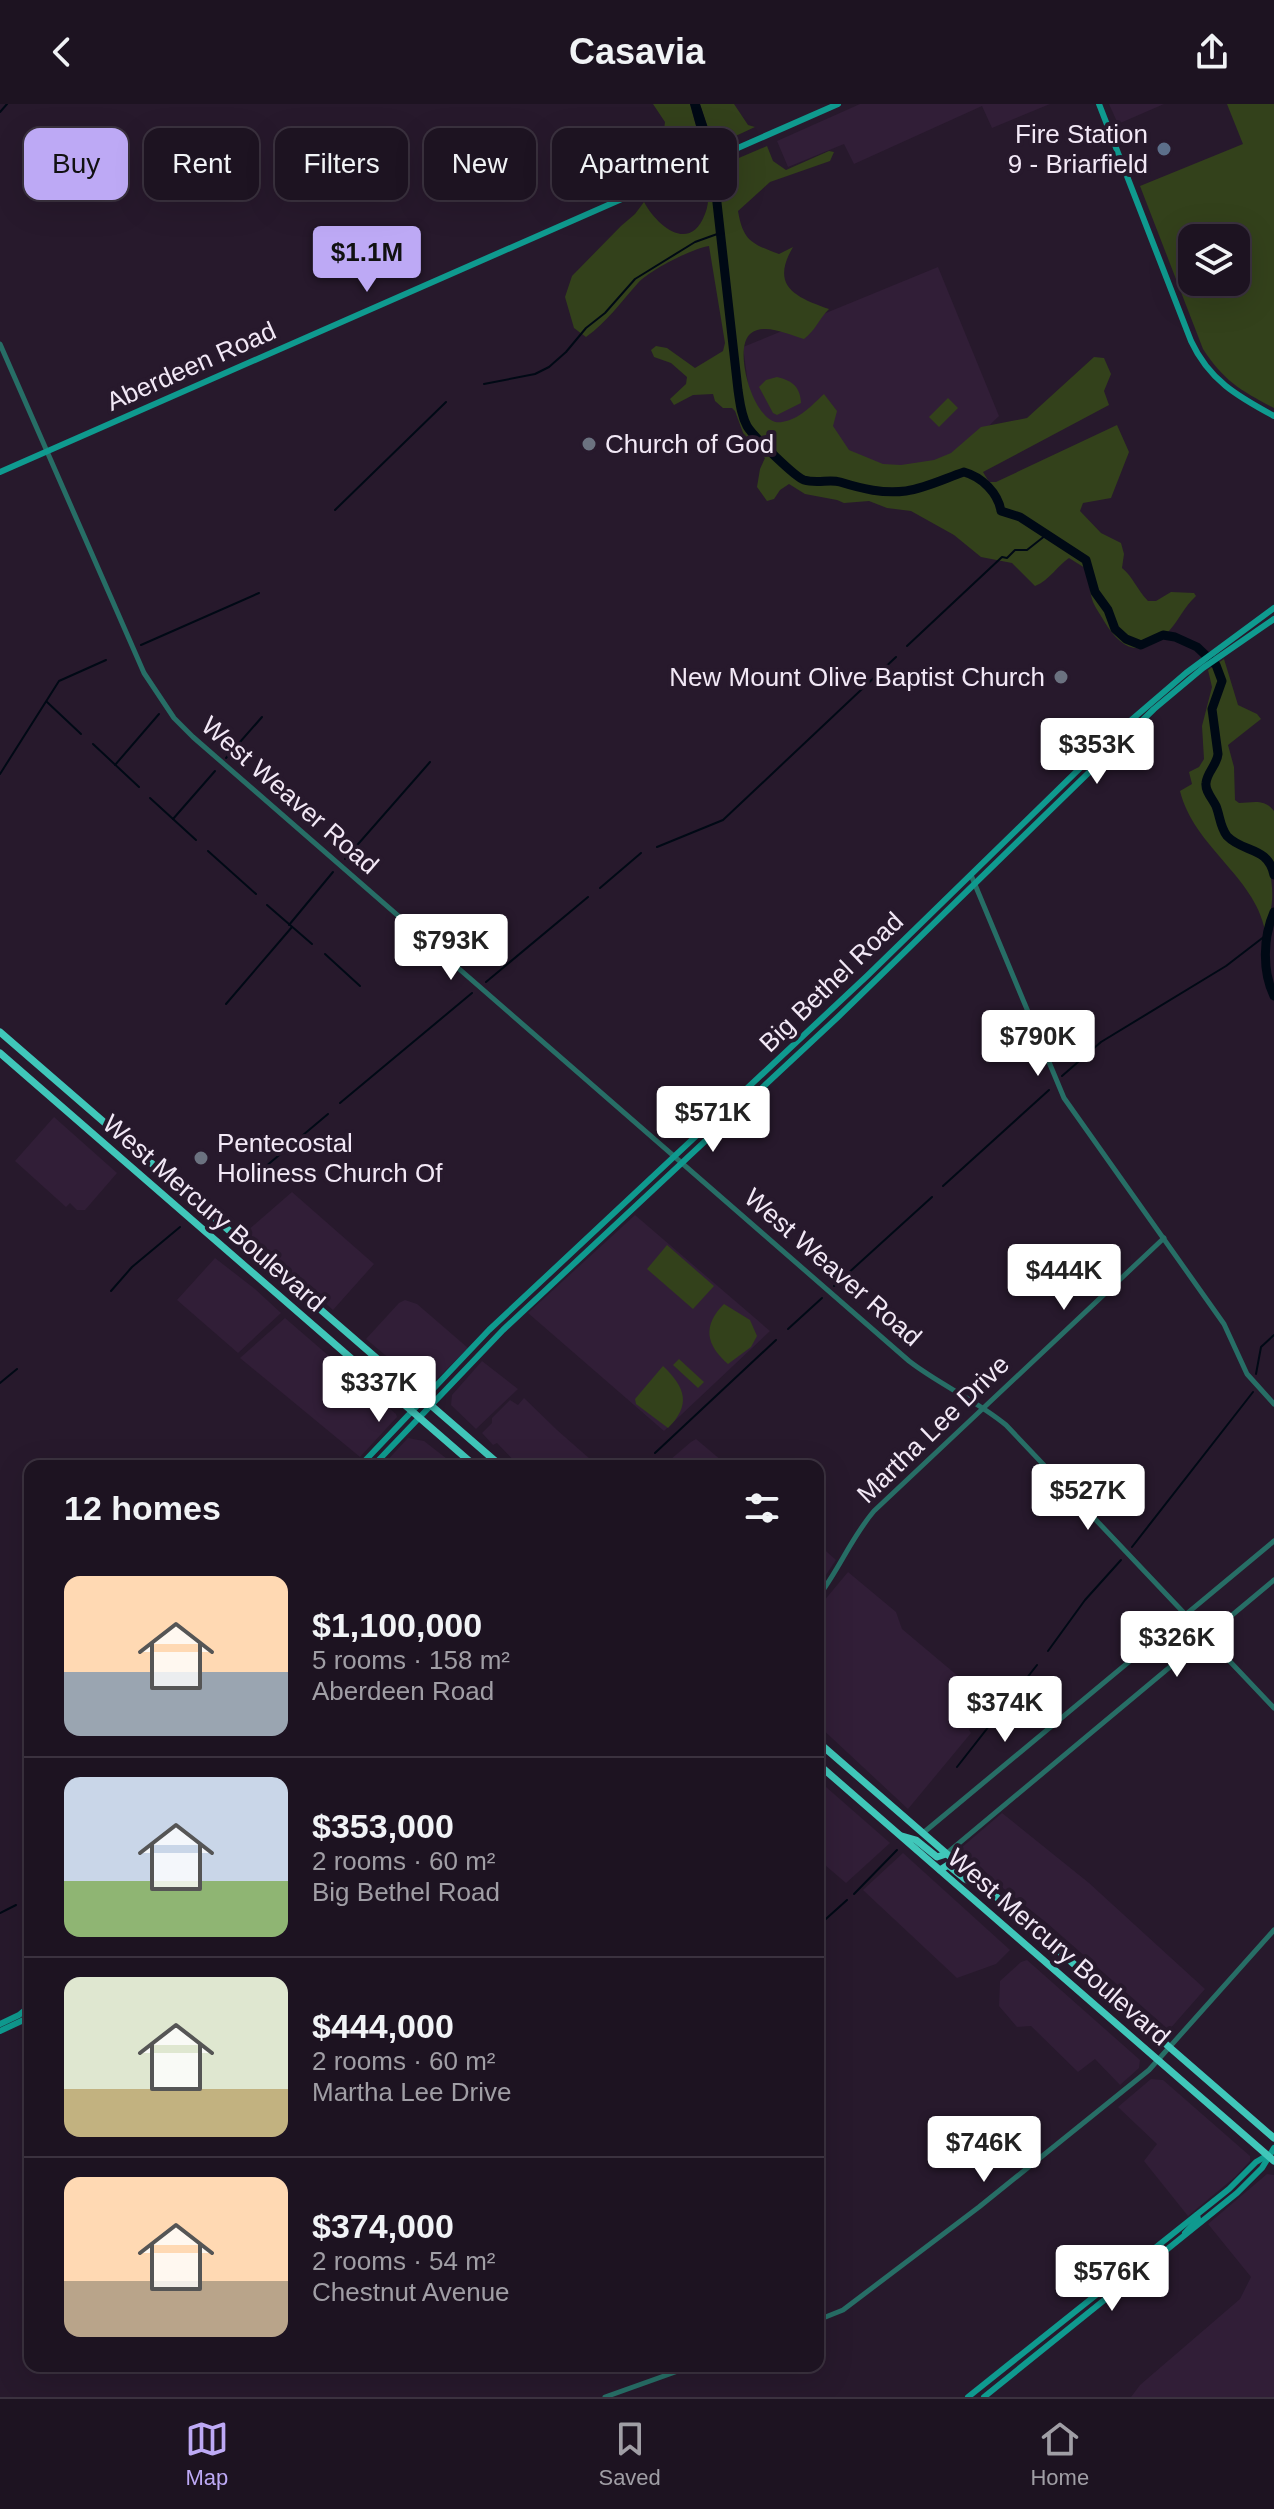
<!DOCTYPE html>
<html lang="en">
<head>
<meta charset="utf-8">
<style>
  :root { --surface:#1d1321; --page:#251c2a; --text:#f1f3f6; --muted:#a09ea5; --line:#3b323f; --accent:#bda9f5 }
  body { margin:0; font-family:Helvetica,sans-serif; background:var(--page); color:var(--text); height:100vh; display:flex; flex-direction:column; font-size:30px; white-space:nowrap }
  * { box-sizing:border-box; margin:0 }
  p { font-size:26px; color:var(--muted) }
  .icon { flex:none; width:44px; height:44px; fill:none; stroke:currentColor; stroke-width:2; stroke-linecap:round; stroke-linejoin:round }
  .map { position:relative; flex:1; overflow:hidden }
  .details { position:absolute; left:24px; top:1356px; width:800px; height:912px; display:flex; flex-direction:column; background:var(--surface); border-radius:16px; box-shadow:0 8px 32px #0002,0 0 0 2px var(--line) }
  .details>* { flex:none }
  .top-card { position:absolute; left:24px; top:24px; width:800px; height:72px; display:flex; gap:16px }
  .controls { position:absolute; left:1178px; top:120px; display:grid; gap:16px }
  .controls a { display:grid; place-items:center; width:72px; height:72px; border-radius:16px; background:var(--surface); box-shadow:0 8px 32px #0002,0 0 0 2px var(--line); font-size:40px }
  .price { position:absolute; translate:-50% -68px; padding:0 18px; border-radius:8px; background:#fff; color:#222; font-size:26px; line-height:52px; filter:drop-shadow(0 2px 4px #0008) }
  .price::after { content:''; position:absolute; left:50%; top:48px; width:24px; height:18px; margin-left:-12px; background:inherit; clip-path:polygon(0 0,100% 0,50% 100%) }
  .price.current { background:var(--accent); color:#111 }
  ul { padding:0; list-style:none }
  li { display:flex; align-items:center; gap:24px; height:200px; padding:0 40px }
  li+li { border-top:2px solid var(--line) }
  li span { display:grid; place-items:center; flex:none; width:224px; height:160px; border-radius:16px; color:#555 }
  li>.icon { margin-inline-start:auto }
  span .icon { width:96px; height:96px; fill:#fffc; stroke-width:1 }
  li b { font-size:34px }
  h2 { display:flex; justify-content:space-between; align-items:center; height:96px; padding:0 40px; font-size:34px }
  .chip { padding:0 28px; border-radius:16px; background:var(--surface); box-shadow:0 8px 32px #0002,0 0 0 2px var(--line); font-size:28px; line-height:72px }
  .chip.current { background:var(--accent); color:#111 }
  header { display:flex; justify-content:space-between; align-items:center; height:104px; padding:0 40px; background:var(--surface); font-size:36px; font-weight:700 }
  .menu { display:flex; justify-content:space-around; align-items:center; height:112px; border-top:2px solid var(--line); background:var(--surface); font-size:22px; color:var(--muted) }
  .menu a { display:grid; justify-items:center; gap:4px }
  .menu .current { color:var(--accent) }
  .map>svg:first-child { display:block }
  .built { fill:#311e37 }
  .green { fill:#33411b; fill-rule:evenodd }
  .water { fill:#000915 }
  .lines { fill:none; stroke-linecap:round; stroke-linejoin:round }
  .stream { stroke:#000915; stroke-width:2 }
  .river { stroke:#000915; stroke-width:9 }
  .tertiary { stroke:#276e66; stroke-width:5 }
  .secondary { stroke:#0f9a8f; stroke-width:6 }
  .trunk { stroke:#40c7ba; stroke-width:7 }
  .service-dot { fill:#5c6f8a; stroke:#27192c; stroke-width:3 }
  .worship-dot { fill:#6b7280; stroke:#27192c; stroke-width:3 }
  .labels { text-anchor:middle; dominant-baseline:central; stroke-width:8; stroke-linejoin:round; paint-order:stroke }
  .poi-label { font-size:26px; fill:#f2e8f6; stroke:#27192c; text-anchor:end }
  .street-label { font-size:26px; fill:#f2e8f6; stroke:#27192c }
</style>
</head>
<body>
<header><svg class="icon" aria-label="back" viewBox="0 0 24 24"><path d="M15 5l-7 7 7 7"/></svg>Casavia<svg class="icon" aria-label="share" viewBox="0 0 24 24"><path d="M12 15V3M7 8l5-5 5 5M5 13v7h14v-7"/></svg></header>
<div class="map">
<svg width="1274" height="2293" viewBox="0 0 1274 2293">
  <rect width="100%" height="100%" fill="#27192c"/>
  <!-- built -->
  <g class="built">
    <path d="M860,0H1050L992,24L982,2L854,60L844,40L788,63L777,37Z"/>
    <path d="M1109,0H1164L1118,20Z"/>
    <path d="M938,163L999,312L961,349L901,369L753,316L743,243Z"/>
    <path d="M54,1013L117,1069L85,1106H77L70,1099L66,1103L15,1057Z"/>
    <path d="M292,1088L374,1160L333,1206L247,1130V1127Z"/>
    <path d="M635,1111L770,1227L664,1327L528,1209Z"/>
    <path d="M215,1154L255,1185L281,1209L238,1249L177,1196Z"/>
    <path d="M405,1196L417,1200L468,1244L430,1282L421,1281L366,1235L399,1199Z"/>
    <path d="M285,1214L396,1310L397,1313L360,1353L240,1254Z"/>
    <path d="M482,1257L518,1285L476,1325L451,1301L452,1291Z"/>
    <path d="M524,1294L557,1326L598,1362H519L497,1339L493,1341L482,1329L492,1319V1314L510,1296L518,1301Z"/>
    <path d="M408,1334L424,1337L456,1362H382Z"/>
    <path d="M696,1335L728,1362H663L691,1338Z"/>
    <path d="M818,1440L836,1456L818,1483Z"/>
    <path d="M848,1468L896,1508L902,1525L990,1599L969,1626L971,1629L908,1705L818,1621V1504Z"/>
    <path d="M818,1676L890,1739L846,1779L818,1755Z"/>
    <path d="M1002,1709L1089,1779L1205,1885L1169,1926L1047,1819L999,1781L961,1744Z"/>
    <path d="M903,1749L1010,1846L996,1860L957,1874L863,1786Z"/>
    <path d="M1027,1856L1140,1956L1139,1964L1120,1981L1095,1955L1078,1968L1031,1922L1017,1923L999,1902L1000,1877L1021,1858Z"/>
    <path d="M1151,1975L1163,1976L1250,2052V2057L1235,2073L1188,2112L1144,2057L1157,2040L1118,2003Z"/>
    <path d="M1267,2070L1274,2071V2293H1131L1140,2281L1240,2195L1251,2173L1208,2120Z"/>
  </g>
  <!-- green -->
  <g class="green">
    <path d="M653,0H690L703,47L659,65L665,18Z"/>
    <path d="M700,0H734L748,21L755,23L714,42Z"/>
    <path d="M1227,0H1274V304C1241,287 1223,276 1203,245L1140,82L1243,40ZM1192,134H1236V178H1192Z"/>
    <path d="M767,42L773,57L786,66L829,47L834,48L830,57L770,78L738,107C743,137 752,140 779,150L793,143C770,182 795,193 829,205C819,215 815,227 804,235C789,231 764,218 750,230C732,246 755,324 782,318C800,315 812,301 824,290L837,307L833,322L849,346L883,360L901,361L934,356L951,349L981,323L1027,314L1094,253L1104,254L1111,270L1104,287L1109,301L983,368L989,378H996L1117,321L1129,348L1111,394L1083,399L1080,407L1101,429L1121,439L1124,450L1122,464C1134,474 1137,486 1148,497H1156L1171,488L1194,489L1196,492C1184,503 1179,516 1169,527C1142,555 1122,547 1104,517C1100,510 1094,502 1092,495C1089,484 1089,474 1085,464L1069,454C1057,462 1050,476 1035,482L1012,459L981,453L954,431L911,407L887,404L869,397L844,399L837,396L805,390L789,380L780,386L774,395L767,397L757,383L760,365L765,354L745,334L735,307L732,304H723L715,297L713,290L693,291L674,301L670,295L686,280L687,273L671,259L654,253L651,246L656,242L667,244L695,264L723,247L725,239L709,142C691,145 650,166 638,179C620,199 607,218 586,233L574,224L565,193L572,172L621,122L635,110L644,98C657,122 690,150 705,110C710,98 708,84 708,71L720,62Z"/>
    <path d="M777,273C793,277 800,283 801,299L777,311L773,309L759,283L766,276Z"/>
    <path d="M948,294L958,304L939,323L929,313Z"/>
    <path d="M1224,555L1238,601L1257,610L1261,615L1228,641L1234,663L1235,696L1239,699C1252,699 1264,694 1274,707V761L1270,768C1274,791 1273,804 1265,826C1254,772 1194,743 1180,687L1192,680L1189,668L1199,663L1204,655L1202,622L1212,583L1208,566Z"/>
    <path d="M667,1141L714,1182L693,1205L647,1165Z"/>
    <path d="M724,1200L750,1216L757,1232L751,1243L728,1260C706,1241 702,1222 724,1200Z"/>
    <path d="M679,1255L704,1278L698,1284L673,1261Z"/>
    <path d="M663,1262C686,1284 691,1301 668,1324L636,1300L635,1295Z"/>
  </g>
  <!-- water -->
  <path class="water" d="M690,0H700L714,42L703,47Z"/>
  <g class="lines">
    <!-- stream -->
    <g class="stream">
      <path d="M0,8L7,0"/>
      <path d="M484,280L535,270L549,263L566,248L586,224L605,209L635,175L695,138L720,129"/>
      <path d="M335,406L446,298"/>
      <path d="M141,541L259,489"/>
      <path d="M907,542L1002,453L1007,454L1015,446H1027L1046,431"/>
      <path d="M47,598L81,630"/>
      <path d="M93,640L139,683"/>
      <path d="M226,654L262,613"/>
      <path d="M115,661L159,610"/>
      <path d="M0,670L59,577L106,556"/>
      <path d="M150,694L196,736"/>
      <path d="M173,715L215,667"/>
      <path d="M657,743L723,716L896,553"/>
      <path d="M208,747L256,790"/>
      <path d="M345,755L430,658"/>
      <path d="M600,784L641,749"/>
      <path d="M267,801L312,840"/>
      <path d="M289,821L333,768"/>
      <path d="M325,850L360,882"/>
      <path d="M486,878L588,793"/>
      <path d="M226,900L292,823"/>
      <path d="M1062,972L1101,938L1226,862L1265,832"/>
      <path d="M340,999L472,889"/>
      <path d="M265,1063L328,1010"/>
      <path d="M943,1082L1049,986"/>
      <path d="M834,1182L932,1093"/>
      <path d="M111,1187L132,1163L180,1123"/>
      <path d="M788,1225L822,1194"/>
      <path d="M1256,1270L1261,1243L1274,1231"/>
      <path d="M0,1279L17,1265"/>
      <path d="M655,1349L776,1236"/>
      <path d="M641,1362L644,1359"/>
      <path d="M1132,1443L1253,1288"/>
      <path d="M1048,1547L1085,1496L1121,1456"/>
      <path d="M957,1663L1037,1561"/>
      <path d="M854,1790L897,1746"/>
      <path d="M0,1809L16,1801"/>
      <path d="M818,1822L847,1796"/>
    </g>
    <!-- river -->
    <g class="river">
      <path d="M705,36L715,81L738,286C740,299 741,311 747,322C752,331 795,373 804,376C817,380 829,375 840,378C863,385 883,390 906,387C926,384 946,374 964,368C982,373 998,389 1001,407L1020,413L1086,456L1095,488L1108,506L1115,525L1126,535L1141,541L1163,531L1175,533L1197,543L1216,561L1222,577L1212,605L1218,650C1217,661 1207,668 1206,679C1205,687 1212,694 1216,702C1220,712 1220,723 1227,732C1243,749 1268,742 1274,771"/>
      <path d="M1274,808C1263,833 1262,867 1274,892"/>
    </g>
    <!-- tertiary -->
    <g class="tertiary">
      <path d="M0,240L144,569L174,614L193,633L909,1257C940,1281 976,1296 1006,1321L1274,1604"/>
      <path d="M971,771L1064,994L1224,1220L1247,1270L1274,1300"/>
      <path d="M818,1493C840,1464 851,1434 874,1407L1164,1134"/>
      <path d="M923,1729L1274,1437"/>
      <path d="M946,1750L1274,1476"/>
      <path d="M818,2216L843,2206L979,2103L1149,1966L1274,1826"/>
      <path d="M605,2293L692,2262"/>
    </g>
    <!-- secondary -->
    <g class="secondary">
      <path d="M1099,0L1191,237C1209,276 1237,292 1274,312"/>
      <path d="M0,368L838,0"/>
      <path d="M360,1362L489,1226L867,872L1115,630L1186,569L1274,504"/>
      <path d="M373,1362L503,1226L839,912L1154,605L1203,564L1274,515"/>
      <path d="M0,1920L19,1911L30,1902"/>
      <path d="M0,1927L30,1913"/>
      <path d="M1185,2129L1198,2115L1197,2111"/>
      <path d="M968,2293L1229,2085L1256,2058L1268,2051"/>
      <path d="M984,2293L1237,2089L1262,2064L1274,2044"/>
    </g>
    <!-- trunk -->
    <g class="trunk">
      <path d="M0,928L501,1362"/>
      <path d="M0,949L475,1362"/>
      <path d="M818,1638L1274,2034"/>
      <path d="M818,1660L1274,2057"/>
      <path d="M902,1732L916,1736L937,1753L946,1750"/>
      <path d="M940,1766L948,1761L965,1775L978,1781"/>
    </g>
  </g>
  <!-- markers -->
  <circle class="service-dot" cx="1164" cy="45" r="8"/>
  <g class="worship-dot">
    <circle cx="589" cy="340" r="8"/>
    <circle cx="1061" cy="573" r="8"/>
    <circle cx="201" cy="1054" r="8"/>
  </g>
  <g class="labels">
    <!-- poi labels -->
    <g class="poi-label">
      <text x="1148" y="30">Fire Station<tspan x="1148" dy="30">9 - Briarfield</tspan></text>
      <text x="605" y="340" text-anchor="start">Church of God</text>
      <text x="1045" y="573">New Mount Olive Baptist Church</text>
      <text x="217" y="1039" text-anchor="start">Pentecostal<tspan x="217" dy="30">Holiness Church Of</tspan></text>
    </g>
    <!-- street labels -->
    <g class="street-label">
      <text transform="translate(191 262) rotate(-24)">Aberdeen Road</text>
      <text transform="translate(290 691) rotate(41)">West Weaver Road</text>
      <text transform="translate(831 878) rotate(-44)">Big Bethel Road</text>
      <text transform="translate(214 1109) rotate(41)">West Mercury Boulevard</text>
      <text transform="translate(833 1163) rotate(41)">West Weaver Road</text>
      <text transform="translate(933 1325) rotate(-44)">Martha Lee Drive</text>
      <text transform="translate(1059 1843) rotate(41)">West Mercury Boulevard</text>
    </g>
  </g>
</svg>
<div class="controls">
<a><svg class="icon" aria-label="layers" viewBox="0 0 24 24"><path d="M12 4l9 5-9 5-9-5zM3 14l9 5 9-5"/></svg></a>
</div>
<b class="price current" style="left:367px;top:190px">$1.1M</b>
<b class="price" style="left:1097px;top:682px">$353K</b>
<b class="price" style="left:451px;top:878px">$793K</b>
<b class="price" style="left:1038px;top:974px">$790K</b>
<b class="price" style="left:713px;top:1050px">$571K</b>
<b class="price" style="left:1064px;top:1208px">$444K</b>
<b class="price" style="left:379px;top:1320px">$337K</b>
<b class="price" style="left:1088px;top:1428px">$527K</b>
<b class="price" style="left:1177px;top:1575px">$326K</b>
<b class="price" style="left:1005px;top:1640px">$374K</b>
<b class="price" style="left:984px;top:2080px">$746K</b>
<b class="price" style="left:1112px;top:2209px">$576K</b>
<div class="top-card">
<a class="chip current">Buy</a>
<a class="chip">Rent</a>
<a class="chip">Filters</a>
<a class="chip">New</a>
<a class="chip">Apartment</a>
</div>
<section class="details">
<h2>12 homes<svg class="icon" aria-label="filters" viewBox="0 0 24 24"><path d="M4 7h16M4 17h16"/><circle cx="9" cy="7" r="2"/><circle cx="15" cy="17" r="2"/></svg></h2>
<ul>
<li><span style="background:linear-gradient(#ffd9b3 60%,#9aa5b1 0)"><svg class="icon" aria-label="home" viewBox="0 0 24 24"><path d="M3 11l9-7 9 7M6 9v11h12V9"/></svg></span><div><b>$1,100,000</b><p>5 rooms · 158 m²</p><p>Aberdeen Road</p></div></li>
<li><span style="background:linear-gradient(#c9d6e8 65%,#8fb573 0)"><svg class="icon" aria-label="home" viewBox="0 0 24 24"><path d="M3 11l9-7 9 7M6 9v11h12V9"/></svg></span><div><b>$353,000</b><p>2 rooms · 60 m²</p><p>Big Bethel Road</p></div></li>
<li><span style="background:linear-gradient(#dfe7d0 70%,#c2b280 0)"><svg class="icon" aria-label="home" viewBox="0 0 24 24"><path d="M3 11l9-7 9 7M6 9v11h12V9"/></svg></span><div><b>$444,000</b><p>2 rooms · 60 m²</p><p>Martha Lee Drive</p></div></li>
<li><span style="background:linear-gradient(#ffd9b3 65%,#b9a48a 0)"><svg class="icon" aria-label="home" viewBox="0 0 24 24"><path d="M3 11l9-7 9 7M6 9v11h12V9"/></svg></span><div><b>$374,000</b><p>2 rooms · 54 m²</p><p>Chestnut Avenue</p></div></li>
</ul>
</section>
</div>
<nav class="menu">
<a class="current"><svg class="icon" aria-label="map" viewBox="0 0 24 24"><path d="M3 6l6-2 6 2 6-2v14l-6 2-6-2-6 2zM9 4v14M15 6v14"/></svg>Map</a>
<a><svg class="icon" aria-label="saved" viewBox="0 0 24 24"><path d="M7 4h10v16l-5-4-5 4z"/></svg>Saved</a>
<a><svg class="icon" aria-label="home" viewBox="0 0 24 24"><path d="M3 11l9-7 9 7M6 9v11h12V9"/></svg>Home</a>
</nav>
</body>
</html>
